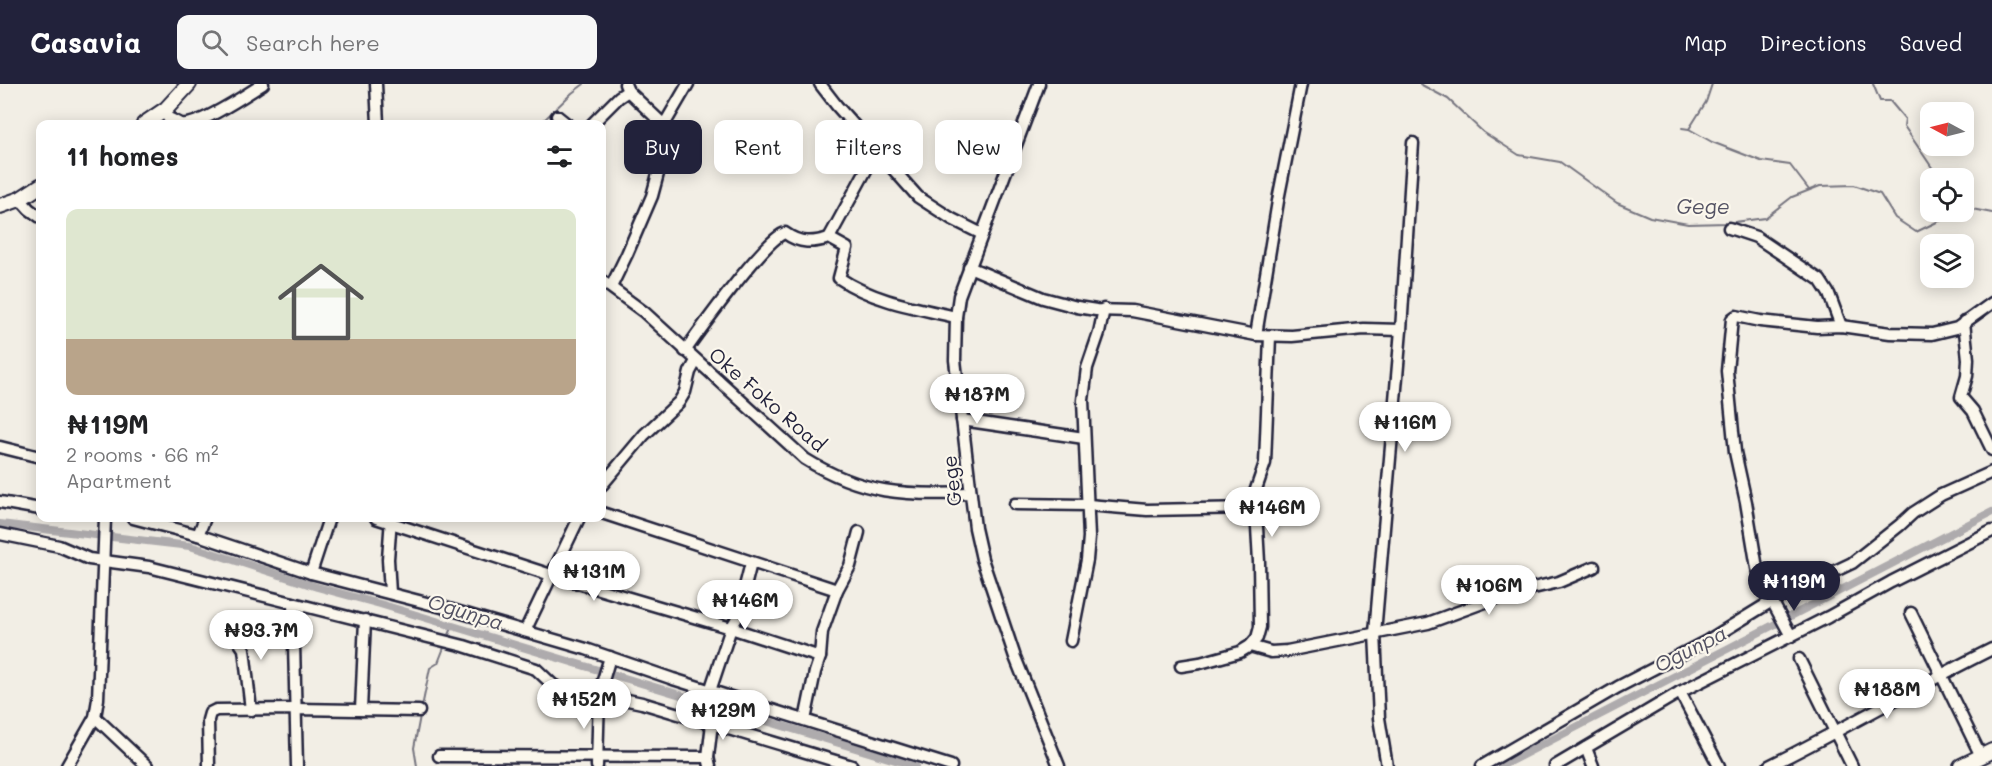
<!DOCTYPE html>
<html lang="en">
<head>
<meta charset="utf-8">
<style>
  :root { --surface:#fff; --page:#f6f6f6; --text:#202124; --muted:#757577; --line:#e0e0e0; --accent:#22223b }
  body { margin:0; font-family:Mali,sans-serif; background:var(--page); color:var(--text); height:100vh; display:flex; flex-direction:column; font-size:22px; white-space:nowrap }
  * { box-sizing:border-box; margin:0 }
  p { font-size:20px; color:var(--muted) }
  .icon { flex:none; width:33px; height:33px; fill:none; stroke:currentColor; stroke-width:2; stroke-linecap:round; stroke-linejoin:round }
  .map { position:relative; flex:1; overflow:hidden }
  .side { position:absolute; left:36px; top:36px; width:570px; height:402px; display:flex; flex-direction:column; background:var(--surface); border-radius:12px; box-shadow:0 3px 15px #0003 }
  .side>* { flex:none }
  .guide { position:absolute; left:624px; top:36px; width:570px; height:54px; display:flex; gap:12px }
  .needle { width:39px; rotate:277deg }
  .fabs { position:absolute; left:1920px; top:18px; display:grid; gap:12px }
  .fabs a { display:grid; place-items:center; width:54px; height:54px; border-radius:12px; background:var(--surface); box-shadow:0 3px 15px #0003; font-size:30px }
  .price { position:absolute; translate:-50% -51px; padding:0 14px; border-radius:21px; background:#fff; color:#222; font-size:20px; line-height:39px; filter:drop-shadow(0 2px 3px #0008) }
  .price::after { content:''; position:absolute; left:50%; top:36px; width:18px; height:14px; margin-left:-9px; background:inherit; clip-path:polygon(0 0,100% 0,50% 100%) }
  .price.selected { background:var(--accent); color:#fff }
  ul { padding:0; list-style:none }
  li { display:grid; align-content:center; gap:12px; height:318px; padding:0 30px }
  li+li { border-top:2px solid var(--line) }
  li span { display:grid; place-items:center; height:186px; border-radius:12px; color:#555 }
  li>.icon { margin-inline-start:auto }
  span .icon { width:108px; height:108px; fill:#fffc; stroke-width:1 }
  li b { font-size:26px }
  h2 { display:flex; justify-content:space-between; align-items:center; height:72px; padding:0 30px; font-size:26px }
  .tag { padding:0 21px; border-radius:12px; background:var(--surface); box-shadow:0 3px 15px #0003; font-size:21px; line-height:54px }
  .tag.selected { background:var(--accent); color:#fff }
  header { display:flex; align-items:center; gap:36px; box-sizing:border-box; height:84px; padding:0 30px; background:var(--accent); color:#fff }
  header strong { font-size:28px }
  nav { display:flex; gap:33px; margin-inline-start:auto; font-size:21px }
  .search { width:420px; height:54px; background:var(--page); display:flex; align-items:center; gap:15px; box-sizing:border-box; padding:0 21px; border-radius:12px; color:var(--muted); font-size:22px }
  .map>svg:first-child { display:block }
  .lines { fill:none; stroke-linecap:round; stroke-linejoin:round }
  .stream { stroke:#76747f; stroke-width:2 }
  .canal { stroke:#aeabad; stroke-width:8 }
  .minor-casing { stroke:#22223b; stroke-width:15 }
  .major-casing { stroke:#22223b; stroke-width:18 }
  .minor { stroke:#fbf7ec; stroke-width:10 }
  .major { stroke:#fbf7ec; stroke-width:14 }
  .labels { text-anchor:middle; dominant-baseline:central; stroke-width:4.5; stroke-linejoin:round; paint-order:stroke }
  .street-label { font-size:20px; fill:#22223b; stroke:#fbf7ec }
  .water-label { font-size:21px; font-style:italic; fill:#535263; stroke:#fbf7ec }
</style>
</head>
<body>
<header>
<strong>Casavia</strong>
<div class="search"><svg class="icon" aria-label="search" viewBox="0 0 24 24"><circle cx="10" cy="10" r="6"/><path d="M15 15l6 6"/></svg>Search here</div>
<nav><a>Map</a><a>Directions</a><a>Saved</a></nav>
</header>
<div class="map">
<svg width="1992" height="682" viewBox="0 0 1992 682">
  <rect width="100%" height="100%" fill="#f2eee5"/>
  <filter id="ink" filterUnits="userSpaceOnUse"><feTurbulence type="fractalNoise" baseFrequency=".0167" numOctaves="2"/><feDisplacementMap in="SourceGraphic" scale="12" xChannelSelector="R" yChannelSelector="G"/><feConvolveMatrix kernelMatrix="1 2 1 2 8 2 1 2 1" color-interpolation-filters="sRGB"/></filter>
  <g filter="url(#ink)">
    <g class="lines">
      <!-- stream -->
      <g class="stream">
        <path d="M1420,0L1448,15L1483,48L1519,71L1560,78L1617,119L1650,133L1688,140L1727,139L1765,134L1792,113L1820,102L1854,101L1880,110L1895,134L1916,148L1939,137L1972,125L1992,129"/>
        <path d="M1873,0L1880,17H1890L1905,35L1904,42L1939,94"/>
        <path d="M540,40L572,9L584,0"/>
        <path d="M1682,44L1689,45L1712,58L1761,77L1790,81L1809,106"/>
        <path d="M1689,45L1706,18L1712,0"/>
        <path d="M382,505L384,490"/>
        <path d="M447,555L453,542"/>
        <path d="M422,623L430,584L438,579L445,561"/>
        <path d="M417,682L414,664L420,632"/>
      </g>
      <!-- canal -->
      <g class="canal">
        <path d="M0,440L190,462L317,503L380,520L915,682"/>
        <path d="M1501,682L1992,428"/>
      </g>
      <!-- minor casing -->
      <g class="minor-casing">
        <g id="minor">
          <path d="M376,0L378,40"/>
          <path d="M625,0L628,7L664,41"/>
          <path d="M820,0L837,22L918,113L952,135L982,150"/>
          <path d="M1039,0L959,212L956,233L955,276L975,444L982,475L1015,573L1059,682"/>
          <path d="M557,32L567,40"/>
          <path d="M168,34C172,35 178,39 181,40C199,43 247,10 263,0"/>
          <path d="M592,40L619,13L628,7"/>
          <path d="M20,115L29,125L40,133"/>
          <path d="M1729,144L1756,153L1820,196L1829,210L1841,242"/>
          <path d="M829,154L877,66"/>
          <path d="M969,183L1043,214L1077,223L1096,226L1132,227L1256,251L1292,252L1364,245L1401,246"/>
          <path d="M602,197L644,228L805,375C861,410 906,412 970,409"/>
          <path d="M611,203L627,170L652,112L659,86L660,62L664,41L688,0"/>
          <path d="M1964,238L1968,275L1967,292L1961,313L1973,327L1992,366"/>
          <path d="M1256,251L1279,111L1301,0"/>
          <path d="M685,267C700,246 766,154 785,149C800,160 813,159 829,154L847,164L839,194C873,217 916,224 956,233"/>
          <path d="M962,336L1084,354"/>
          <path d="M0,363L40,373"/>
          <path d="M602,401L644,351L679,318L685,308L690,288L696,277"/>
          <path d="M0,418L40,425"/>
          <path d="M1015,420L1088,421L1147,426L1252,424"/>
          <path d="M602,429L837,506"/>
          <path d="M133,434L198,451L311,489L442,523L586,565L673,595L951,682"/>
          <path d="M376,434L551,491L731,544L820,573"/>
          <path d="M0,450L59,462L89,475L149,483L464,562L536,585L553,601L563,606L599,610L642,619L852,682"/>
          <path d="M198,451L205,434"/>
          <path d="M311,489L329,434"/>
          <path d="M390,509L388,475L391,434"/>
          <path d="M293,519L297,682"/>
          <path d="M1911,529L1981,672"/>
          <path d="M229,543L244,565L251,626"/>
          <path d="M525,547L579,434"/>
          <path d="M1791,552L1772,517L1757,484L1746,418L1735,368L1727,287L1732,235L1736,232L1760,237L1817,243L1841,242L1890,249L1932,250L1957,244L1992,219"/>
          <path d="M1071,557L1087,476L1089,453L1083,316L1087,284L1099,249L1104,225"/>
          <path d="M1250,562L1271,568L1287,567L1428,539L1507,510L1559,498L1594,483"/>
          <path d="M1799,575L1852,682"/>
          <path d="M1181,582L1200,579L1240,568L1250,562L1257,554L1260,543L1259,478L1257,443L1252,428L1253,414L1265,379L1270,252"/>
          <path d="M710,607L731,544L737,534L751,479"/>
          <path d="M1680,608L1719,682"/>
          <path d="M361,626L365,536"/>
          <path d="M95,633L147,682"/>
          <path d="M805,636L815,588L820,573L822,548L837,506L850,482L859,448"/>
          <path d="M1586,664L1593,682"/>
          <path d="M439,672L708,673L710,682"/>
          <path d="M708,673L712,639"/>
          <path d="M67,682L95,633L98,615L105,434"/>
          <path d="M209,682L208,636L210,629L216,626L296,625L419,627"/>
          <path d="M597,682L599,610L610,573"/>
          <path d="M1387,682L1379,634L1375,549L1401,246L1413,59"/>
          <path d="M1482,682L1618,603L1707,557L1772,517L1852,479L1900,441L1913,429L1941,411L1992,388"/>
          <path d="M1555,682L1680,608L1828,533L1891,498L1992,447"/>
          <path d="M1769,682C1844,645 1917,602 1992,565"/>
        </g>
      </g>
      <!-- major casing -->
      <g class="major-casing">
        <g id="major">
          <path d="M144,40L166,25L189,0"/>
          <path d="M0,122L20,115L40,102"/>
          <path d="M1961,682L1992,667"/>
        </g>
      </g>
      <!-- minor -->
      <use href="#minor" class="minor"/>
      <!-- major -->
      <use href="#major" class="major"/>
    </g>
  </g>
  <g class="labels">
    <!-- street labels -->
    <g class="street-label">
      <text transform="translate(768 315) rotate(41)">Oke Foko Road</text>
      <text transform="translate(951 397) rotate(-96)">Gege</text>
    </g>
    <!-- water labels -->
    <g class="water-label">
      <text x="1703" y="121">Gege</text>
      <text transform="translate(466 527) rotate(17)">Ogunpa</text>
      <text transform="translate(1690 564) rotate(-27)">Ogunpa</text>
    </g>
  </g>
</svg>
<div class="fabs">
<a><svg class="needle" viewBox="-14 -14 28 28"><path d="M0-13l5 13h-10z" fill="#e53935"/><path d="M0 13l5-13h-10z" fill="#757577"/></svg></a>
<a><svg class="icon" aria-label="locate" viewBox="0 0 24 24"><circle cx="12" cy="12" r="6"/><path d="M12 2v4M12 18v4M2 12h4M18 12h4"/></svg></a>
<a><svg class="icon" aria-label="layers" viewBox="0 0 24 24"><path d="M12 4l9 5-9 5-9-5zM3 14l9 5 9-5"/></svg></a>
</div>
<b class="price" style="left:977px;top:341px">₦187M</b>
<b class="price" style="left:1405px;top:369px">₦116M</b>
<b class="price" style="left:1272px;top:454px">₦146M</b>
<b class="price" style="left:594px;top:518px">₦131M</b>
<b class="price selected" style="left:1794px;top:528px">₦119M</b>
<b class="price" style="left:1489px;top:532px">₦106M</b>
<b class="price" style="left:745px;top:547px">₦146M</b>
<b class="price" style="left:261px;top:577px">₦93.7M</b>
<b class="price" style="left:1887px;top:636px">₦188M</b>
<b class="price" style="left:584px;top:646px">₦152M</b>
<b class="price" style="left:723px;top:657px">₦129M</b>
<div class="guide">
<a class="tag selected">Buy</a>
<a class="tag">Rent</a>
<a class="tag">Filters</a>
<a class="tag">New</a>
</div>
<section class="side">
<h2>11 homes<svg class="icon" aria-label="filters" viewBox="0 0 24 24"><path d="M4 7h16M4 17h16"/><circle cx="9" cy="7" r="2"/><circle cx="15" cy="17" r="2"/></svg></h2>
<ul>
<li><span style="background:linear-gradient(#dfe7d0 70%,#b9a48a 0)"><svg class="icon" aria-label="home" viewBox="0 0 24 24"><path d="M3 11l9-7 9 7M6 9v11h12V9"/></svg></span><div><b>₦119M</b><p>2 rooms · 66 m²</p><p>Apartment</p></div></li>
</ul>
</section>
</div>
</body>
</html>
